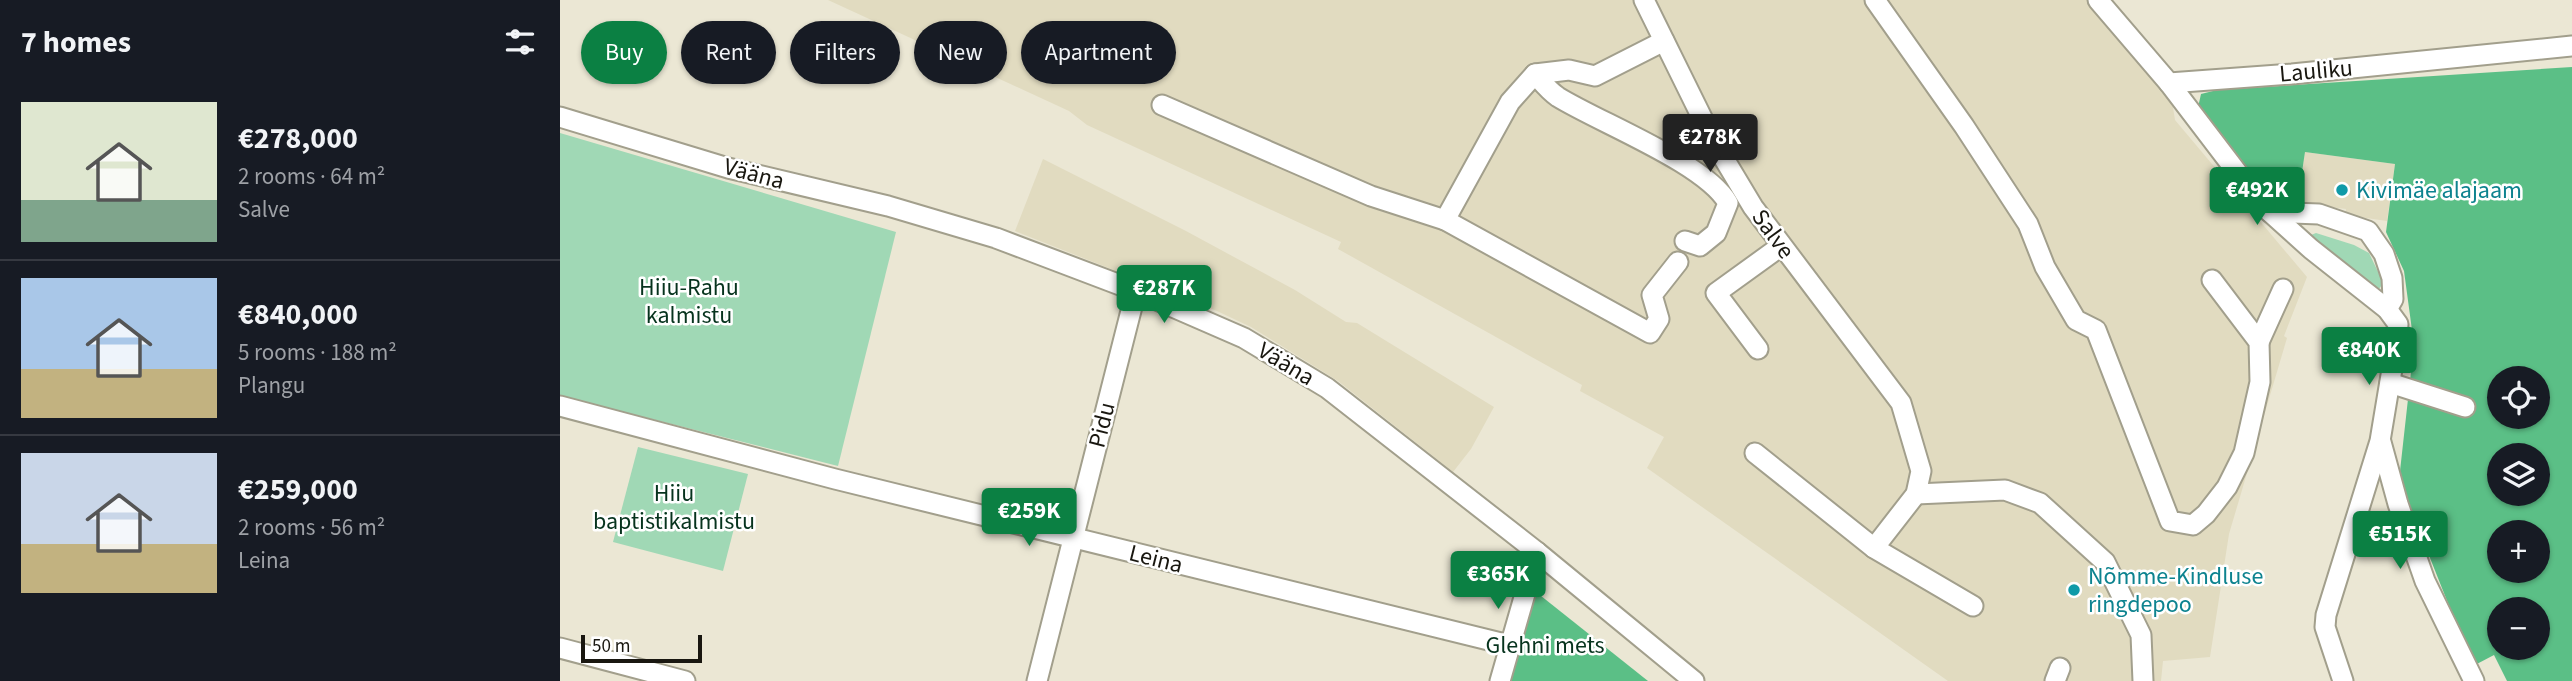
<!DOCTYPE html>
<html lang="en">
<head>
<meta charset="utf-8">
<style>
  :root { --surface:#171b24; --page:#242831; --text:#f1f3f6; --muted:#9ea1a6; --line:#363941; --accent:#0b8043 }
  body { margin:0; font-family:"Source Sans 3",sans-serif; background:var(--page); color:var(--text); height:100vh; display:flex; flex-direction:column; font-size:26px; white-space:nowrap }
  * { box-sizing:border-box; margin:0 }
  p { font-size:23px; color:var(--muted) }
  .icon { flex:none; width:38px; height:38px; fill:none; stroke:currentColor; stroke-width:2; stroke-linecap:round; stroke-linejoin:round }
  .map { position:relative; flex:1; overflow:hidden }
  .details { display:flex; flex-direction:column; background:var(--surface); width:560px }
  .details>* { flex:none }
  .banner { position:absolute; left:21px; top:21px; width:665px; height:63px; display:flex; gap:14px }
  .tools { position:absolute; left:1927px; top:366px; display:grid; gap:14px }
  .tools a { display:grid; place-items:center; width:63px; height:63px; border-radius:50%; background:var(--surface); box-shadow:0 2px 5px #0004; font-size:35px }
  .scale { position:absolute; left:21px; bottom:18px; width:121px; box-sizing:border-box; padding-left:7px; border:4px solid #191710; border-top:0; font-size:19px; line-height:24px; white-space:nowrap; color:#191710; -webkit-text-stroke:5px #fff; paint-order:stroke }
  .price { position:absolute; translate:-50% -60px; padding:0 16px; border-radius:7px; background:var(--accent); color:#fff; font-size:23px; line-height:46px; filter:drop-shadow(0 2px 4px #0008) }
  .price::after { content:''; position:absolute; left:50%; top:42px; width:21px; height:16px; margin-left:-10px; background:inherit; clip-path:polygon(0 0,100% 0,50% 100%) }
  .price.selected { background:#222; color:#fff }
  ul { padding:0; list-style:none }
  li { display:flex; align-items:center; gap:21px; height:175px; padding:0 21px }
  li+li { border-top:2px solid var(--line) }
  li span { display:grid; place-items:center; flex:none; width:196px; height:140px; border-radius:0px; color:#555 }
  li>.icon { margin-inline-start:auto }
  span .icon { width:84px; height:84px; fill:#fffc; stroke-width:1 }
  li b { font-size:30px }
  h2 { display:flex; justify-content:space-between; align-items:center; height:84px; padding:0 21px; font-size:30px }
  .chip { padding:0 24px; border-radius:32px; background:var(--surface); box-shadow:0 2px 5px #0004; font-size:24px; line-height:63px }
  .chip.selected { background:var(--accent); color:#fff }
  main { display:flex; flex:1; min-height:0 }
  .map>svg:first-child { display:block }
  .built { fill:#e1dbc0 }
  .green { fill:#a0d8b5 }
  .forest { fill:#5bbf86; fill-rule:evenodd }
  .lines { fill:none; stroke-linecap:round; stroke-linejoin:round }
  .minor-casing { stroke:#a29f8c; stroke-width:23 }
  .minor { stroke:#fff; stroke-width:19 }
  .culture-dot { fill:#0f9aa8; stroke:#fff; stroke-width:2.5 }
  .labels { text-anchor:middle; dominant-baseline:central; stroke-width:5; stroke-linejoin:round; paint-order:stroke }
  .street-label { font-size:24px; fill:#191710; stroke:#fff }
  .culture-label { font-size:24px; fill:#0d838f; stroke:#fff; text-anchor:start }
  .park-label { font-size:24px; fill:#06331d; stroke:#fff }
</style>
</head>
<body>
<main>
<section class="details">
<h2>7 homes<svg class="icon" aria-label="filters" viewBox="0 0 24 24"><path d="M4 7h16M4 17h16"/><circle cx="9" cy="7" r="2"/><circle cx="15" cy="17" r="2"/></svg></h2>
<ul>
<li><span style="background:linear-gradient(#dfe7d0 70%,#7fa58c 0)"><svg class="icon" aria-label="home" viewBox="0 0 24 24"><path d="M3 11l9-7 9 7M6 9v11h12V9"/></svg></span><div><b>€278,000</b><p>2 rooms · 64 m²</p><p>Salve</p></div></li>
<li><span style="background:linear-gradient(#a9c7e8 65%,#c2b280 0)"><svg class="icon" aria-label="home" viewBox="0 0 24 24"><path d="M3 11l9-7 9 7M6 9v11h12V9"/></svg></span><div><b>€840,000</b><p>5 rooms · 188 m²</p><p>Plangu</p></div></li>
<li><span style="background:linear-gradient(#c9d6e8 65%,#c2b280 0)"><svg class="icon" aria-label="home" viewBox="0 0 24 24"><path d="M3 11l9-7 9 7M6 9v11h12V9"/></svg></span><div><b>€259,000</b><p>2 rooms · 56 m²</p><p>Leina</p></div></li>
</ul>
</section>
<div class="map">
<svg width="2012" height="681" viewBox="0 0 2012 681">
  <rect width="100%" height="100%" fill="#ebe7d4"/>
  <!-- built -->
  <g class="built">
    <path d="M268,0H1538L1609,83L1615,120L1747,277L1724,336L1727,338L1669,534L1650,657L1603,661L1601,681H1388L1087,468L1104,437L1020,391L1022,385L778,249L781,242L527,125L509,111Z"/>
    <path d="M1745,152L1835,164L1827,221L1785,215L1786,209L1738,203Z"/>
    <path d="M483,159L626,231L735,290L786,322L797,323L934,407L911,449L893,472L778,381L691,327L657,311L455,231Z"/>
  </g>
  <!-- green -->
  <g class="green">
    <path d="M0,133L336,232L278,466L0,396Z"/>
    <path d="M1756,233L1794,245L1809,253L1822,280V285L1818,290L1751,239V235Z"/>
    <path d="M78,447L188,474L163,571L53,542Z"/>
  </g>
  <!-- forest -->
  <g class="forest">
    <path d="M2012,67V681H1947L1934,655L1913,666L1839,480L1854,345L1844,271L1826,232L1835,164L1745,152L1737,206L1721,208L1708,198L1637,112L1641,94L1657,90ZM1939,378H1978V416H1939ZM1939,455H1978V494H1939ZM1939,532H1978V570H1939ZM1939,609H1978V648H1939Z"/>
    <path d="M966,584L1088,681H940Z"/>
  </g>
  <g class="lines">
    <!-- minor casing -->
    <g class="minor-casing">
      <g id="minor">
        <path d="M1084,0L1154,142L1193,207L1341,403L1361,471L1356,494L1314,548"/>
        <path d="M1315,0L1404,126L1468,224L1485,267L1516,320L1536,330L1610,521L1633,525L1646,514L1667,487L1684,453L1700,382L1699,342L1652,280"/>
        <path d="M1538,0L1609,83L1732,74L2012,46"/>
        <path d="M975,74C982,82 989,91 998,97C1040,123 1145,163 1168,203L1156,233L1140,246L1125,241"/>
        <path d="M1609,83L1702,205L1751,249L1827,309L1838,324L1837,339L1820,441L1766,615L1765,627L1783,681"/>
        <path d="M602,105L811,196L885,220L950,102L975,74L1009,70L1035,76L1104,41"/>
        <path d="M0,117L168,168L328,206L436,238L576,291L684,338L767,388L977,552L1134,681"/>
        <path d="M1710,212L1759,214L1808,231L1824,254L1832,278L1833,299L1827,309"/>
        <path d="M885,220L1090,333L1099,319L1092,295L1118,262"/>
        <path d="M1699,342L1723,289"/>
        <path d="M1198,349L1156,293L1221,246"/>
        <path d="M1830,383L1905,407"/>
        <path d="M0,406L275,479L949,645"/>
        <path d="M1821,442L1838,504L1865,581L1914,681"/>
        <path d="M1195,453L1314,548L1413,606"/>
        <path d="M1356,494L1445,490L1480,503L1545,562L1581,635L1583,681"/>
        <path d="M0,648L125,681"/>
        <path d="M477,681L576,291"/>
        <path d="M940,681L977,552"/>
        <path d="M1495,681L1500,668"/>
      </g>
    </g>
    <!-- minor -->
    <use href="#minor" class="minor"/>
  </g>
  <!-- markers -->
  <g class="culture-dot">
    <circle cx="1782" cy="190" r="7"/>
    <circle cx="1514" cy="590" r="7"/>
  </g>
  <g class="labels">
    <!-- street labels -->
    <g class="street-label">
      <text transform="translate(1756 71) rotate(-5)">Lauliku</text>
      <text transform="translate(194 174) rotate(15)">Vääna</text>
      <text transform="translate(1213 234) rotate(54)">Salve</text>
      <text transform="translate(726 364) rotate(31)">Vääna</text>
      <text transform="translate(542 425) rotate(-76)">Pidu</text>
      <text transform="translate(596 559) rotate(14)">Leina</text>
    </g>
    <!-- culture labels -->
    <g class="culture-label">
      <text x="1796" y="190">Kivimäe alajaam</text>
      <text x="1528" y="576">Nõmme-Kindluse<tspan x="1528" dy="28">ringdepoo</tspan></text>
    </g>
    <!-- park labels -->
    <g class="park-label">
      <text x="129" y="287">Hiiu-Rahu<tspan x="129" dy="28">kalmistu</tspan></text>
      <text x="114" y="493">Hiiu<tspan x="114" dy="28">baptistikalmistu</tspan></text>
      <text x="985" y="645">Glehni mets</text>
    </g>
  </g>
</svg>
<div class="tools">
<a><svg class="icon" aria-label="locate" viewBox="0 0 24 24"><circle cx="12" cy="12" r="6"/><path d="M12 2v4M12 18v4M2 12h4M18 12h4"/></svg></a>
<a><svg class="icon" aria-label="layers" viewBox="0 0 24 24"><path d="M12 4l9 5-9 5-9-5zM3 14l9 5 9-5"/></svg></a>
<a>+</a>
<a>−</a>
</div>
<div class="scale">50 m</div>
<b class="price selected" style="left:1150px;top:174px">€278K</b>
<b class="price" style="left:1697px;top:227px">€492K</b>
<b class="price" style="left:604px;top:325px">€287K</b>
<b class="price" style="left:1809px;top:387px">€840K</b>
<b class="price" style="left:469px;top:548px">€259K</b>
<b class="price" style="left:1840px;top:571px">€515K</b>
<b class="price" style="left:938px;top:611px">€365K</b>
<div class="banner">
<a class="chip selected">Buy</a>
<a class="chip">Rent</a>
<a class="chip">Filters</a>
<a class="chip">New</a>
<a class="chip">Apartment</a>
</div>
</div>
</main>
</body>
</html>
